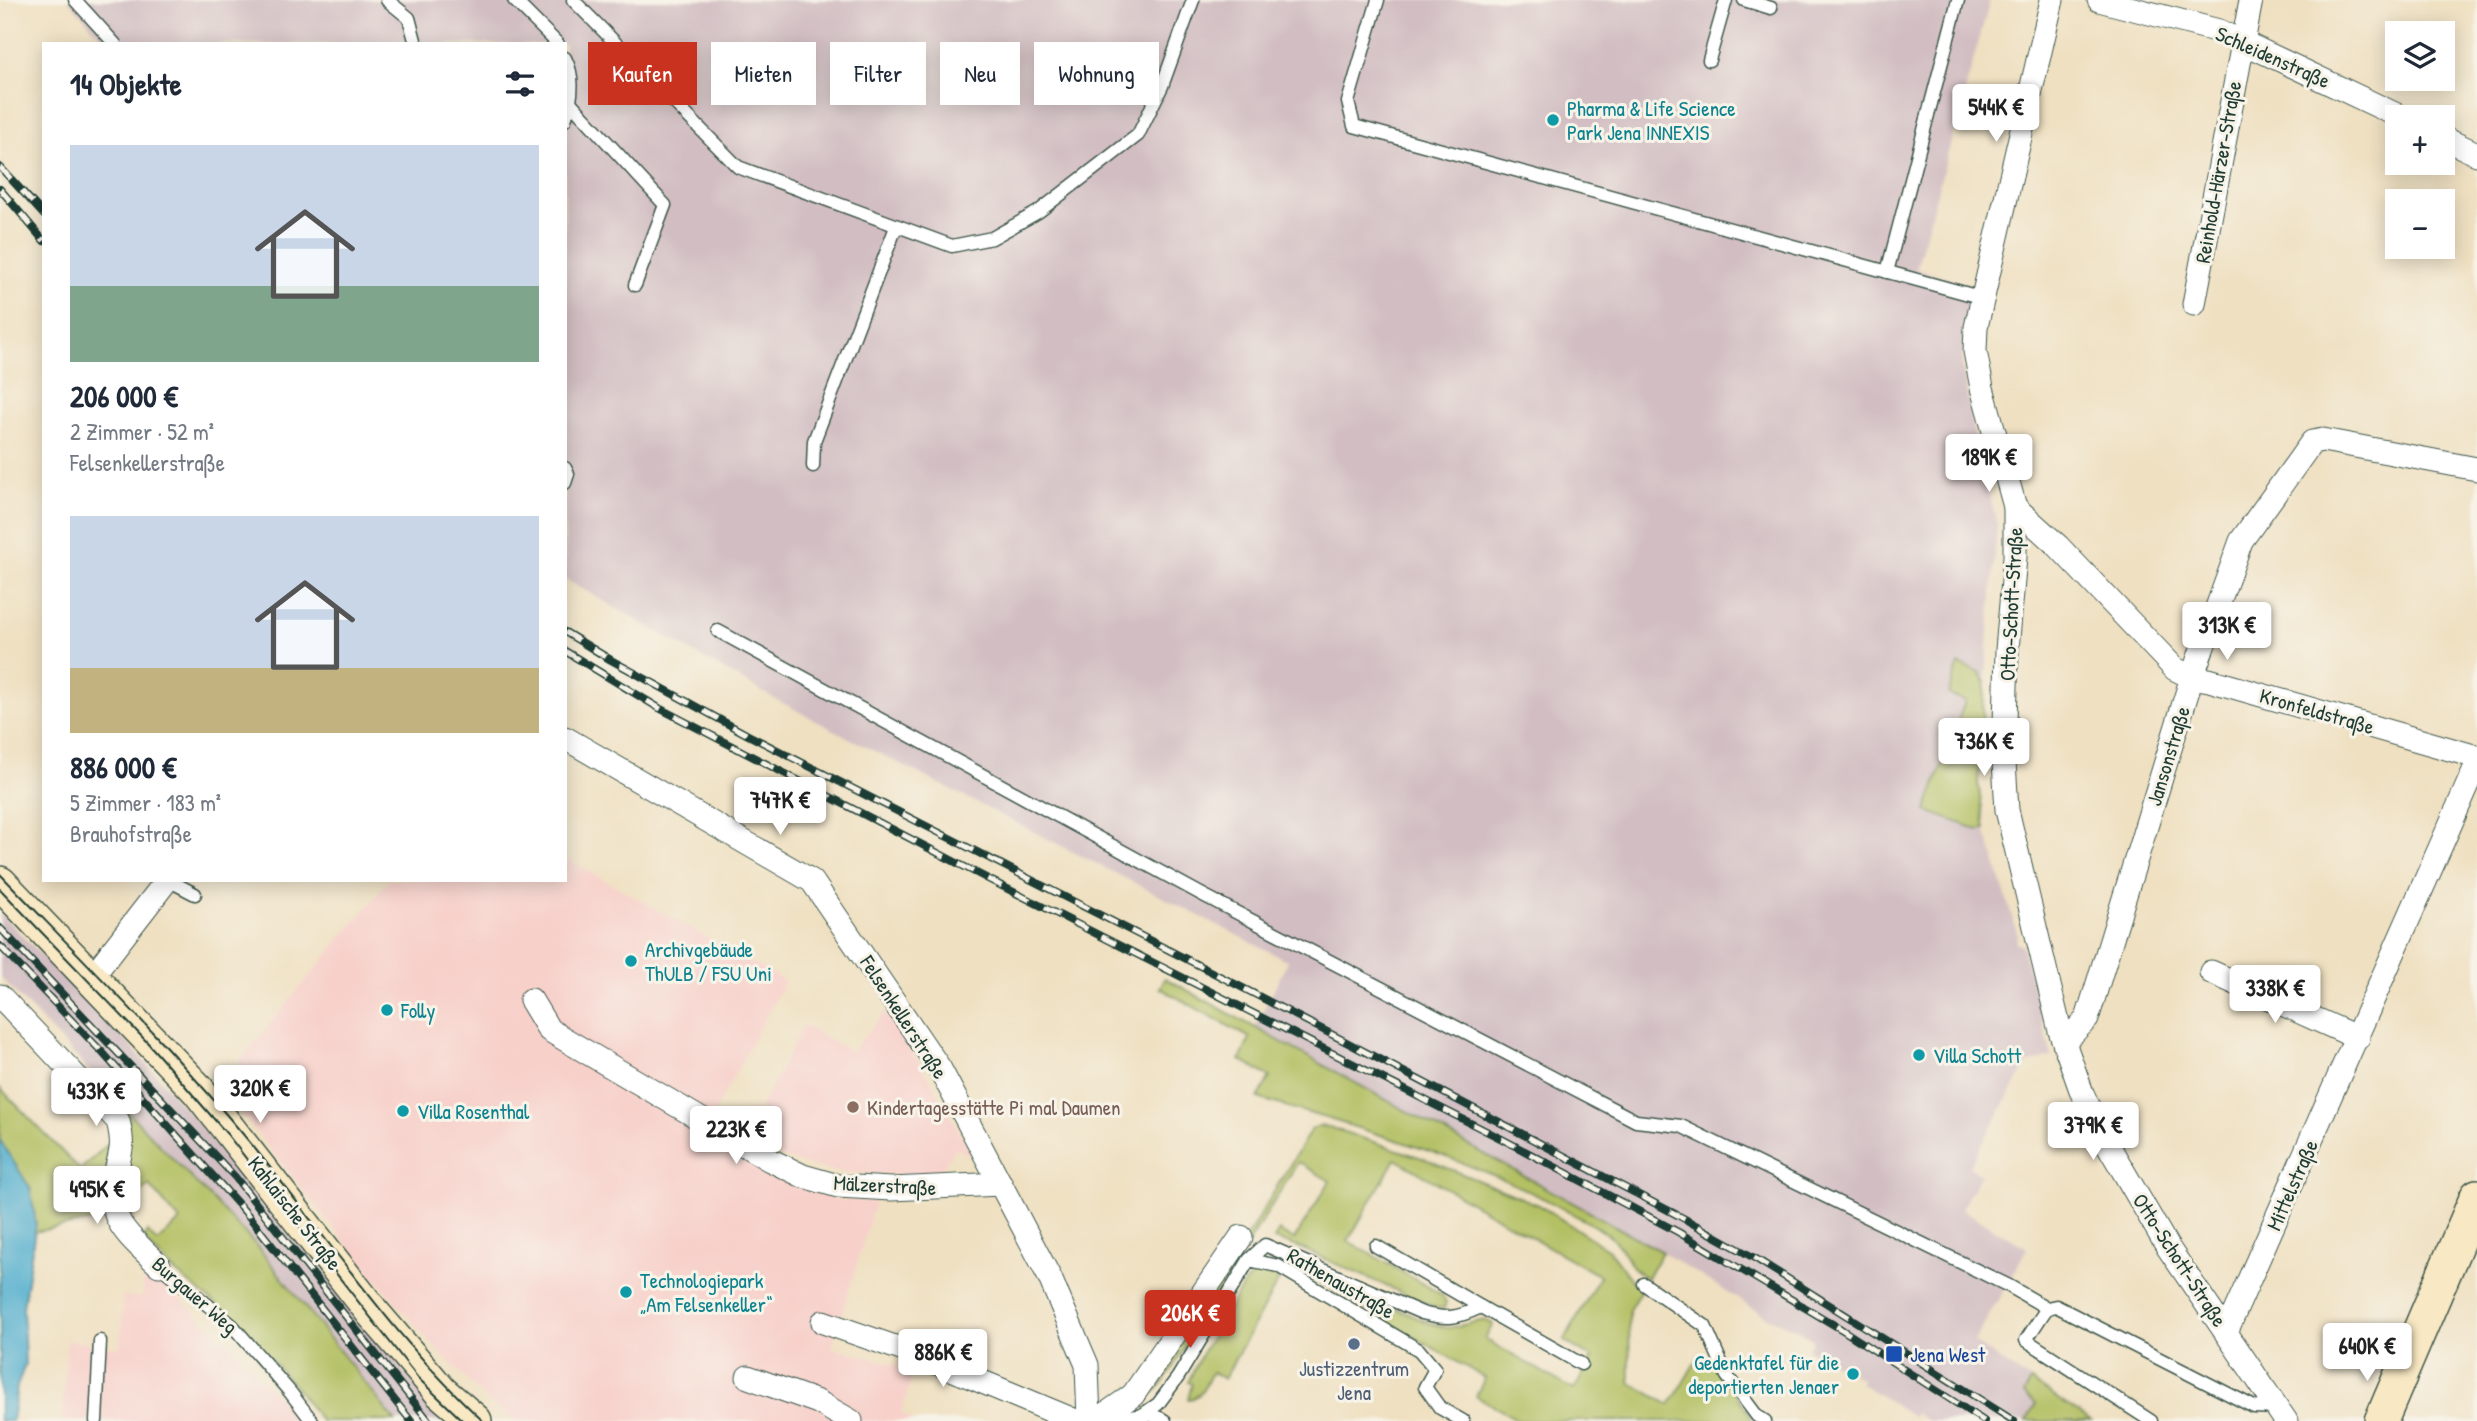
<!DOCTYPE html>
<html lang="de">
<head>
<meta charset="utf-8">
<style>
  :root { --surface:#fff; --page:#f6f6f7; --text:#1f2937; --muted:#747a83; --accent:#c8321e }
  body { margin:0; font-family:"Patrick Hand",sans-serif; background:var(--page); color:var(--text); height:100vh; display:flex; flex-direction:column; font-size:26px; white-space:nowrap }
  * { box-sizing:border-box; margin:0 }
  p { font-size:23px; color:var(--muted) }
  .icon { flex:none; width:38px; height:38px; fill:none; stroke:currentColor; stroke-width:2; stroke-linecap:round; stroke-linejoin:round }
  .map { position:relative; flex:1; overflow:hidden }
  .side { position:absolute; left:42px; top:42px; width:525px; height:840px; display:flex; flex-direction:column; background:var(--surface); border-radius:0px; box-shadow:0 4px 18px #0003 }
  .side>* { flex:none }
  .banner { position:absolute; left:588px; top:42px; width:665px; height:63px; display:flex; gap:14px }
  .fabs { position:absolute; left:2385px; top:21px; display:grid; gap:14px }
  .fabs a { display:grid; place-items:center; width:70px; height:70px; border-radius:0px; background:var(--surface); box-shadow:0 4px 18px #0003; font-size:35px }
  .price { position:absolute; translate:-50% -60px; padding:0 16px; border-radius:7px; background:#fff; color:#222; font-size:23px; line-height:46px; filter:drop-shadow(0 2px 4px #0008) }
  .price::after { content:''; position:absolute; left:50%; top:42px; width:21px; height:16px; margin-left:-10px; background:inherit; clip-path:polygon(0 0,100% 0,50% 100%) }
  .price.on { background:var(--accent); color:#fff }
  ul { padding:0; list-style:none }
  li { display:grid; align-content:center; gap:14px; height:371px; padding:0 28px }
  li span { display:grid; place-items:center; height:217px; border-radius:0px; color:#555 }
  li>.icon { margin-inline-start:auto }
  span .icon { width:126px; height:126px; fill:#fffc; stroke-width:1 }
  li b { font-size:30px }
  h2 { display:flex; justify-content:space-between; align-items:center; height:84px; padding:0 28px; font-size:30px }
  .chip { padding:0 24px; border-radius:0px; background:var(--surface); box-shadow:0 4px 18px #0003; font-size:24px; line-height:63px }
  .chip.on { background:var(--accent); color:#fff }
  .map>svg:first-child { display:block }
  .built { fill:#f7d0ca }
  .industrial { fill:#d2bec2 }
  .green { fill:#b3c063; stroke:#697e4c; stroke-width:2 }
  .water { fill:#50adce; stroke:#387581; stroke-width:2 }
  .lines { fill:none; stroke-linecap:round; stroke-linejoin:round }
  .lane-casing { stroke:#3e5549; stroke-width:15 }
  .street-casing { stroke:#3e5549; stroke-width:25 }
  .secondary-casing { stroke:#3e5549; stroke-width:36 }
  .lane { stroke:#fff; stroke-width:12 }
  .street { stroke:#fff; stroke-width:23 }
  .secondary { stroke:#f8e8c3; stroke-width:33 }
  .tram { stroke:#1f3d34; stroke-width:2 }
  .rail-casing { stroke:#1f3d34; stroke-width:8 }
  .rail { stroke:#f7f3e8; stroke-width:5; stroke-dasharray:16; stroke-linecap:butt }
  .culture-dot { fill:#0f9aa8; stroke:#f7f3e8; stroke-width:2.5 }
  .education-dot { fill:#8d6e63; stroke:#f7f3e8; stroke-width:2.5 }
  .service-dot { fill:#5c6f8a; stroke:#f7f3e8; stroke-width:2.5 }
  .transit-dot { fill:#1a4fb4; stroke:#f7f3e8; stroke-width:2.5 }
  .labels { text-anchor:middle; dominant-baseline:central; stroke-width:6; stroke-linejoin:round; paint-order:stroke }
  .street-label { font-size:21px; fill:#1f3d34; stroke:#f7f3e8 }
  .culture-label { font-size:21px; fill:#0d838f; stroke:#f7f3e8; text-anchor:start }
  .education-label { font-size:21px; fill:#785e54; stroke:#f7f3e8; text-anchor:start }
  .transit-label { font-size:21px; fill:#164399; stroke:#f7f3e8; text-anchor:start }
  .service-label { font-size:21px; fill:#4e5e75; stroke:#f7f3e8 }
</style>
</head>
<body>
<div class="map">
<svg width="2477" height="1421" viewBox="0 0 2477 1421">
  <rect width="100%" height="100%" fill="#f7f3e8"/>
  <filter id="ink" filterUnits="userSpaceOnUse"><feTurbulence type="fractalNoise" baseFrequency=".0143" numOctaves="2"/><feDisplacementMap in="SourceGraphic" scale="14" xChannelSelector="R" yChannelSelector="G"/><feConvolveMatrix kernelMatrix="1 2 1 2 8 2 1 2 1" color-interpolation-filters="sRGB"/></filter>
  <filter id="wash" filterUnits="userSpaceOnUse"><feTurbulence type="fractalNoise" baseFrequency=".00686" numOctaves="4" result="noise"/><feDisplacementMap in="SourceGraphic" scale="28" xChannelSelector="R" yChannelSelector="G"/><feGaussianBlur stdDeviation="1.57" result="paint"/><feColorMatrix in="noise" values="0 0 0 0 0 0 0 0 0 0 0 0 0 0 0 0 0 1.4 0 .05"/><feComposite in="paint" operator="in"/></filter>
  <g filter="url(#wash)">
    <rect width="100%" height="100%" fill="#efe0c1"/>
    <!-- built -->
    <g class="built">
      <path d="M565,858L785,981L702,1135L766,1173L801,1187L834,1199L875,1202L832,1347L914,1370L901,1414L914,1421H515L490,1403L438,1351L370,1273L219,1086L389,880H565Z"/>
      <path d="M885,1012L931,1081L965,1141L970,1157L955,1147L938,1175H895L841,1172L814,1167L786,1159L746,1134L804,1025L851,1052Z"/>
      <path d="M145,1278L164,1283L242,1358L279,1398L297,1421H62L67,1340L120,1348L123,1296L142,1297Z"/>
    </g>
    <!-- industrial -->
    <g class="industrial">
      <path d="M68,0H1990L1916,269L1976,287L1966,326L1962,365L1974,435L1997,524L1978,783L1985,829L2018,935L2016,943L2022,946L2052,1057L2027,1064L1969,1167L1981,1174L1961,1209L2027,1248L1974,1342L2031,1381L2024,1394L2037,1403L2027,1421H1928L1915,1413L1913,1416L1860,1383L1861,1379L1807,1349L1813,1340L1796,1329L1769,1318L1662,1252L1255,1027L1288,961L841,734L766,694L565,579V44H107Z"/>
      <path d="M0,913L128,1043L297,1236L444,1421H395L257,1246L0,977Z"/>
    </g>
    <!-- green -->
    <g class="green">
      <path d="M1959,664L1980,673L1985,682L1978,783L1985,829L1979,830L1926,811L1965,701L1948,694Z"/>
      <path d="M1165,978L1662,1252L1647,1278C1630,1270 1626,1252 1613,1239C1600,1228 1582,1219 1567,1211C1474,1159 1361,1129 1258,1098L1270,1077L1240,1060L1250,1038L1160,988Z"/>
      <path d="M0,1088L80,1170L108,1144L110,1150L102,1211L91,1221L34,1232L36,1224L30,1188L0,1140Z"/>
      <path d="M123,1107L257,1246L395,1421H321L292,1383L237,1321L174,1271L146,1242L144,1238L147,1232L157,1242L180,1221L149,1185L124,1208L133,1217L127,1218L120,1202L129,1119Z"/>
      <path d="M1318,1126L1329,1127L1425,1159L1539,1205L1609,1250L1634,1284L1642,1288L1629,1310L1630,1383L1670,1405L1699,1356L1717,1365L1751,1417L1749,1421H1520L1476,1396L1485,1378L1290,1265L1292,1262L1429,1323L1448,1328L1485,1320L1493,1324L1485,1339L1574,1390L1592,1358L1564,1341L1600,1276L1395,1159L1348,1241L1442,1295L1446,1303L1444,1308H1436L1298,1247L1274,1239L1279,1231L1294,1240L1330,1181L1298,1162L1168,1375C1161,1385 1156,1397 1141,1395L1226,1272L1306,1138L1311,1130Z"/>
      <path d="M1266,1273L1279,1280L1224,1379L1212,1372C1206,1383 1202,1399 1188,1399L1192,1384L1188,1382L1202,1353L1246,1281L1255,1274Z"/>
      <path d="M2031,1381L2091,1421H2027L2036,1404L2024,1394Z"/>
    </g>
    <!-- water -->
    <path class="water" d="M0,1140L30,1188L36,1224L23,1307L25,1364L17,1387L12,1421H0Z"/>
  </g>
  <g filter="url(#ink)">
    <g class="lines">
      <!-- lane casing -->
      <g class="lane-casing">
        <g id="lane">
          <path d="M75,0L115,44"/>
          <path d="M387,0L409,18L416,44"/>
          <path d="M514,0L558,44"/>
          <path d="M573,0L738,167L952,246L992,238L1038,212L1138,135L1162,86L1193,0"/>
          <path d="M1378,0L1348,102L1354,126L1983,298"/>
          <path d="M1744,0L1771,8"/>
          <path d="M565,58C575,77 572,100 565,120"/>
          <path d="M1709,60L1726,0"/>
          <path d="M571,103L665,205L635,285"/>
          <path d="M1887,272L1958,0"/>
          <path d="M813,466L814,441L896,227"/>
          <path d="M565,468L568,474L565,483"/>
          <path d="M718,631L1201,894L1636,1121L1681,1126L2009,1286L2047,1308L2056,1306L2254,1407L2277,1408"/>
          <path d="M168,880L195,894"/>
          <path d="M1376,1246L1481,1307"/>
          <path d="M1249,1260L1265,1245L1422,1313C1448,1320 1457,1318 1481,1307L1581,1364"/>
          <path d="M159,1265L232,1325L290,1392L312,1421"/>
          <path d="M1644,1284L1705,1326L1727,1376L1757,1416L1765,1421"/>
          <path d="M2047,1308L2026,1340L2151,1421"/>
          <path d="M1142,1415L1158,1404L1178,1377L1249,1260L1278,1266L1419,1350L1435,1369L1425,1387L1440,1408L1463,1421"/>
          <path d="M96,1421L100,1341"/>
          <path d="M1112,1421C1130,1417 1149,1410 1165,1421"/>
        </g>
      </g>
      <!-- street casing -->
      <g class="street-casing">
        <g id="street">
          <path d="M2052,0L1976,327L1975,351L1982,388L2015,507V557L2007,650L2004,762L2007,810L2060,1031L2082,1093L2101,1133L2167,1246L2286,1421"/>
          <path d="M2099,0L2219,31L2401,117"/>
          <path d="M2443,138L2477,154"/>
          <path d="M2194,304L2251,0"/>
          <path d="M2015,507L2058,546L2175,669L2192,677L2209,680L2477,757"/>
          <path d="M565,738L812,881L940,1069L1050,1278L1087,1365L1089,1421"/>
          <path d="M2211,972L2358,1038"/>
          <path d="M92,977L167,880"/>
          <path d="M0,996L118,1121C125,1148 120,1153 114,1179C105,1220 132,1239 159,1265"/>
          <path d="M531,1000L549,1030L770,1160L803,1176L838,1186L891,1189L1001,1184"/>
          <path d="M2064,1042L2087,1019L2192,677L2241,541L2312,442L2323,440L2477,469"/>
          <path d="M823,1322L918,1355L1076,1421"/>
          <path d="M2226,1332L2477,764"/>
          <path d="M748,1377L818,1402L851,1421"/>
          <path d="M1096,1421L1133,1395L1241,1237"/>
        </g>
      </g>
      <!-- secondary casing -->
      <g class="secondary-casing">
        <g id="secondary">
          <path d="M0,883L198,1090L373,1313L441,1392L475,1421"/>
          <path d="M2381,1421L2477,1196"/>
        </g>
      </g>
      <!-- lane -->
      <use href="#lane" class="lane"/>
      <!-- street -->
      <use href="#street" class="street"/>
      <!-- secondary -->
      <use href="#secondary" class="secondary"/>
      <!-- tram -->
      <g class="tram">
        <path d="M0,874C86,963 173,1049 252,1145C328,1238 394,1339 483,1421"/>
        <path d="M0,889L147,1042L227,1134L418,1378L463,1421"/>
      </g>
      <!-- rail casing -->
      <g class="rail-casing">
        <g id="rail">
          <path d="M0,167L44,215"/>
          <path d="M0,189L44,241"/>
          <path d="M565,632L611,660L748,735L1243,988L1683,1218L1758,1260L2014,1421"/>
          <path d="M565,651L659,708L988,879L1502,1139L1678,1232L1841,1329L1984,1421"/>
          <path d="M0,928L235,1177L429,1421"/>
          <path d="M0,946L102,1052L247,1214L411,1421"/>
        </g>
      </g>
      <!-- rail -->
      <use href="#rail" class="rail"/>
    </g>
  </g>
  <!-- markers -->
  <g class="culture-dot">
    <circle cx="1553" cy="120" r="7"/>
    <circle cx="631" cy="961" r="7"/>
    <circle cx="387" cy="1010" r="7"/>
    <circle cx="1919" cy="1055" r="7"/>
    <circle cx="403" cy="1111" r="7"/>
    <circle cx="626" cy="1292" r="7"/>
    <circle cx="1853" cy="1374" r="7"/>
  </g>
  <circle class="education-dot" cx="853" cy="1107" r="7"/>
  <circle class="service-dot" cx="1354" cy="1344" r="7"/>
  <rect class="transit-dot" x="1885" y="1345" width="18" height="18" rx="3.5"/>
  <g class="labels">
    <!-- street labels -->
    <g class="street-label">
      <text transform="translate(2273 57) rotate(24)">Schleidenstraße</text>
      <text transform="translate(2218 172) rotate(-80)">Reinhold-Härzer-Straße</text>
      <text transform="translate(2011 604) rotate(-87)">Otto-Schott-Straße</text>
      <text transform="translate(2317 711) rotate(16)">Kronfeldstraße</text>
      <text transform="translate(2168 756) rotate(-73)">Jansonstraße</text>
      <text transform="translate(904 1017) rotate(57)">Felsenkellerstraße</text>
      <text transform="translate(885 1185) rotate(3)">Mälzerstraße</text>
      <text transform="translate(2292 1185) rotate(-66)">Mittelstraße</text>
      <text transform="translate(295 1213) rotate(52)">Kahlaische Straße</text>
      <text transform="translate(2180 1260) rotate(57)">Otto-Schott-Straße</text>
      <text transform="translate(1341 1283) rotate(30)">Rathenaustraße</text>
      <text transform="translate(195 1295) rotate(41)">Burgauer Weg</text>
    </g>
    <!-- culture labels -->
    <g class="culture-label">
      <text x="1567" y="108">Pharma &amp; Life Science<tspan x="1567" dy="24">Park Jena INNEXIS</tspan></text>
      <text x="645" y="949">Archivgebäude<tspan x="645" dy="24">ThULB / FSU Uni</tspan></text>
      <text x="401" y="1010">Folly</text>
      <text x="1933" y="1055">Villa Schott</text>
      <text x="417" y="1111">Villa Rosenthal</text>
      <text x="640" y="1280">Technologiepark<tspan x="640" dy="24">„Am Felsenkeller“</tspan></text>
      <text x="1839" y="1362" text-anchor="end">Gedenktafel für die<tspan x="1839" dy="24">deportierten Jenaer</tspan></text>
    </g>
    <!-- education labels -->
    <g class="education-label">
      <text x="867" y="1107">Kindertagesstätte Pi mal Daumen</text>
    </g>
    <!-- transit labels -->
    <g class="transit-label">
      <text x="1910" y="1354">Jena West</text>
    </g>
    <!-- service labels -->
    <g class="service-label">
      <text x="1354" y="1368">Justizzentrum<tspan x="1354" dy="24">Jena</tspan></text>
    </g>
  </g>
</svg>
<div class="fabs">
<a><svg class="icon" aria-label="layers" viewBox="0 0 24 24"><path d="M12 4l9 5-9 5-9-5zM3 14l9 5 9-5"/></svg></a>
<a>+</a>
<a>−</a>
</div>
<b class="price" style="left:1996px;top:144px">544K €</b>
<b class="price" style="left:1989px;top:494px">189K €</b>
<b class="price" style="left:2227px;top:662px">313K €</b>
<b class="price" style="left:1984px;top:778px">736K €</b>
<b class="price" style="left:780px;top:837px">747K €</b>
<b class="price" style="left:2275px;top:1025px">338K €</b>
<b class="price" style="left:260px;top:1125px">320K €</b>
<b class="price" style="left:96px;top:1128px">433K €</b>
<b class="price" style="left:2093px;top:1162px">379K €</b>
<b class="price" style="left:736px;top:1166px">223K €</b>
<b class="price" style="left:97px;top:1226px">495K €</b>
<b class="price on" style="left:1190px;top:1350px">206K €</b>
<b class="price" style="left:2367px;top:1383px">640K €</b>
<b class="price" style="left:943px;top:1389px">886K €</b>
<div class="banner">
<a class="chip on">Kaufen</a>
<a class="chip">Mieten</a>
<a class="chip">Filter</a>
<a class="chip">Neu</a>
<a class="chip">Wohnung</a>
</div>
<section class="side">
<h2>14 Objekte<svg class="icon" aria-label="filters" viewBox="0 0 24 24"><path d="M4 7h16M4 17h16"/><circle cx="9" cy="7" r="2"/><circle cx="15" cy="17" r="2"/></svg></h2>
<ul>
<li><span style="background:linear-gradient(#c9d6e8 65%,#7fa58c 0)"><svg class="icon" aria-label="home" viewBox="0 0 24 24"><path d="M3 11l9-7 9 7M6 9v11h12V9"/></svg></span><div><b>206 000 €</b><p>2 Zimmer · 52 m²</p><p>Felsenkellerstraße</p></div></li>
<li><span style="background:linear-gradient(#c9d6e8 70%,#c2b280 0)"><svg class="icon" aria-label="home" viewBox="0 0 24 24"><path d="M3 11l9-7 9 7M6 9v11h12V9"/></svg></span><div><b>886 000 €</b><p>5 Zimmer · 183 m²</p><p>Brauhofstraße</p></div></li>
</ul>
</section>
</div>
</body>
</html>
